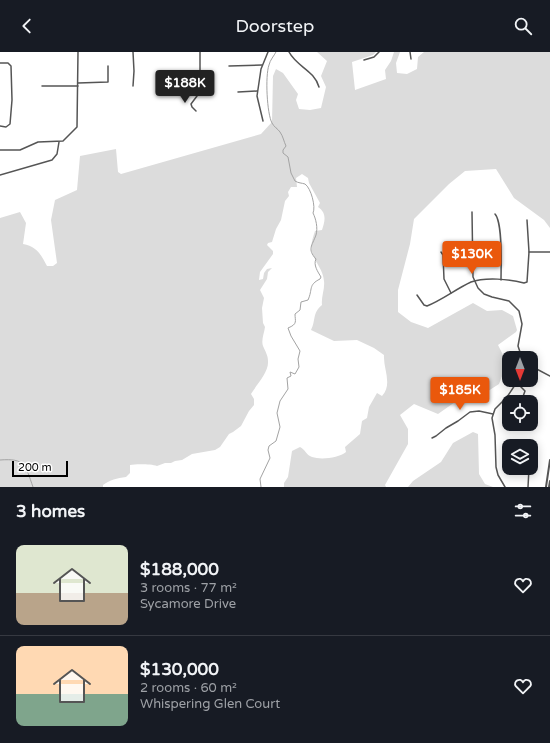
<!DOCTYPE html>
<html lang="en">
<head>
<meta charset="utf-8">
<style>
  :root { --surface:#171b24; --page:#242831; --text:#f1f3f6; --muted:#9ea1a6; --line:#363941; --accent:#ea580c }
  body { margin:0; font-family:"Varela Round",sans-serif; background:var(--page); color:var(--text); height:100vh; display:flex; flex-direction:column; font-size:15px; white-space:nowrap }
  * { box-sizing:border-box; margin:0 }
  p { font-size:13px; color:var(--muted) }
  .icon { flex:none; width:22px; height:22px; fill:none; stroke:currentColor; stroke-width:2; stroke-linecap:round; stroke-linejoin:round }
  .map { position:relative; height:435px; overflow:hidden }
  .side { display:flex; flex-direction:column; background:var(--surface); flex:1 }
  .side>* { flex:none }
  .needle { width:26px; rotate:180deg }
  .fabs { position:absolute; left:502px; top:299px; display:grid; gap:8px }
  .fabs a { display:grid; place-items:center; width:36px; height:36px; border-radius:8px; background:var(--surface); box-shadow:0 2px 10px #0003; font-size:20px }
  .scale { position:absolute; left:12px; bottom:10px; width:56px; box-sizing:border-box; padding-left:4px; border:2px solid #000; border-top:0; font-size:11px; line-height:14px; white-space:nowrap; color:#000; -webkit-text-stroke:3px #fff; paint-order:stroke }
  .price { position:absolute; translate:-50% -34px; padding:0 9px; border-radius:4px; background:var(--accent); color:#fff; font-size:13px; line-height:26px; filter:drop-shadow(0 1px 2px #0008) }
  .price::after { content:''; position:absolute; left:50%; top:24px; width:12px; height:9px; margin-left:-6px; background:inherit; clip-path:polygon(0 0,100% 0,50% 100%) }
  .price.selected { background:#222; color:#fff }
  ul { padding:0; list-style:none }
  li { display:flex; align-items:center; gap:12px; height:100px; padding:0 16px }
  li+li { border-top:1px solid var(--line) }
  li span { display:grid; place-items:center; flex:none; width:112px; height:80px; border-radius:8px; color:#555 }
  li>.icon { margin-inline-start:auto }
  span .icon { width:48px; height:48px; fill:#fffc; stroke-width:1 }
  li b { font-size:17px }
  h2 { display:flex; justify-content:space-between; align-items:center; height:48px; padding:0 16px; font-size:17px }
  header { display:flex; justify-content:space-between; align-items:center; height:52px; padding:0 16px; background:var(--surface); font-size:18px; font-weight:600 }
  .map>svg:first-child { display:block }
  .green { fill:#dcdcdc }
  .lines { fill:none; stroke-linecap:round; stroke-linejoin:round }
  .stream { stroke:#a3a3a3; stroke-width:1 }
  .minor { stroke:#555; stroke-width:1.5 }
  .tertiary { stroke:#555; stroke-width:2 }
</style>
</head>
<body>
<header><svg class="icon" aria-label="back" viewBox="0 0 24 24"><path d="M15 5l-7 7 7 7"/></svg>Doorstep<svg class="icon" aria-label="search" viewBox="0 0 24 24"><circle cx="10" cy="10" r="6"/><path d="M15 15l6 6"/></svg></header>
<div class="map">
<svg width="550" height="435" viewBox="0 0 550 435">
  <rect width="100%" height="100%" fill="#fff"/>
  <!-- green -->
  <g class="green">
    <path d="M317,0H376L373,3L352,10L355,38L386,27L385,18L391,9L394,0H400L396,11L397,21L407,22L417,17L418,5L424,0H550V176L544,168L514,146L496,117L465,119L449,132L414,167L410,192L398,238V260L411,270L428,276L473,251L487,259L502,258L513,264L517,278L516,280L498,293L507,311L499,332L485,341L465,343L438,362L414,352L400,363L408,377V392L385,433L386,435H284V431L288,425L292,399L300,395C305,397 306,403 312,405C321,408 339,406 346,400L345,395L360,382L362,369L367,366L369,355L377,341L382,344C393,332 383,317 384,303L374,296L357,288L334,289L311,278C316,269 312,261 322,253C321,245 325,237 324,229C323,217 315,211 312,200C310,194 313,185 315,179L322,178C325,169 327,161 318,155L320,151L309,131L308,126L302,122L296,126L297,135H291L288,140L289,144L285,149L281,168L276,177L272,190L268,191L267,193L273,199V202L260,220L259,228L263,227L264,221L267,217L272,216L268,220L267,227L260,238L264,246L262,256L263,271L265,275C264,282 261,288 263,294C265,299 268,303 268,309C269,320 257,332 251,342L254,347V353L249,359L241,374L233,380L229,382L220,395L215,398L192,402L182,408L175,409L171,411H165L157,414C151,412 136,412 130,413V421L126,425C117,426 110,428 103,433V435H0V166L20,160L26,171L23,192C37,195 40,201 47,214H53L57,211L51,168L55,148L77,138L80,104L116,97L118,120L121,122L261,82L272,70L273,24L276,17L283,21L298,42L296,48L299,57L310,58L321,56L326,35L321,24L327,9Z"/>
    <path d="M473,380L478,382L479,422L485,432L493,435H408L413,429L441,410L453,391Z"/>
  </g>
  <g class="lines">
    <!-- stream -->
    <g class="stream">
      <path d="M0,408C26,406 25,413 33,435"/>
      <path d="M261,435L260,427L270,406L268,398L269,394L276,389L280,375L277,361L280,349L288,337L287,326L291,324L290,320L295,322L299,315L298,307L300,299L291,284L288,276C298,272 295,269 295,262L300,258L301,250L308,248C313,237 308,233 320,227L321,225C318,220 313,213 316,207C307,197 312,194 316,183C318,176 316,167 313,161C316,155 311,136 305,132C302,131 298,131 295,129L291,121L288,105L283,101V98L286,94C284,90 283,84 280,80C278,77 274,75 272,71C267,62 265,24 269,13C270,8 274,4 276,0"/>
    </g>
    <!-- minor -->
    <g class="minor">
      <path d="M133,0L134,19L133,34"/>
      <path d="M289,0C297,15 314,18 319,35"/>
      <path d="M410,0L411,7"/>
      <path d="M364,8L374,5L379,0"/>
      <path d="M0,11H8L11,14L12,48L10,72L6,75L0,74"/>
      <path d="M229,14L262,13"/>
      <path d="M78,31L108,30V14"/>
      <path d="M42,34H78"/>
      <path d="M238,40L257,39"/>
      <path d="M196,59L192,55L191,52L197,44L200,37V0"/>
      <path d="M263,69L257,44L261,17L268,0"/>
      <path d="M0,98H20L38,90L63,89L77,75L78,0"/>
      <path d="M0,123L52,108L57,102L59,90"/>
      <path d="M472,160L473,225L478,236L484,242L492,245L509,249L519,259L522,272L518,294L522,306"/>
      <path d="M495,162C503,171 501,214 501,228"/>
      <path d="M441,200L443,203L444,227L451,241"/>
      <path d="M529,200H550"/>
      <path d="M417,243L424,253L427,254C442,248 456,237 471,230C485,225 510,227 524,231L527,230L529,200L527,168"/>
      <path d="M531,314L550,324"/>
      <path d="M517,331L525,339L521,350"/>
      <path d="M517,372L519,377L523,378"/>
      <path d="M432,386L436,384L446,376L458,369L470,360L479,359L493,362"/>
      <path d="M531,405L533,403"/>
      <path d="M505,435L498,423L496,415L495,383L492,366L495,357L507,345L515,333L520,328"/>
      <path d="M528,435L529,416"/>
    </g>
    <!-- tertiary -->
    <g class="tertiary">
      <path d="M546,435L550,408"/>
      <path d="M549,435L550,429"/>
    </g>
  </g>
</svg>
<div class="fabs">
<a><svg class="needle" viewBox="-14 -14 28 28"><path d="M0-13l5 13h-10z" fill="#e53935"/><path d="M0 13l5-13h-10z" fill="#9ea1a6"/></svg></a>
<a><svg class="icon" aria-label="locate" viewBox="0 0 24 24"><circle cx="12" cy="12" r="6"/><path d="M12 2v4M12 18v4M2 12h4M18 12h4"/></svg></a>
<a><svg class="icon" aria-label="layers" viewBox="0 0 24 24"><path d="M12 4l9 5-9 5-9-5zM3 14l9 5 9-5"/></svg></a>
</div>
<div class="scale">200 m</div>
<b class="price selected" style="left:185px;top:52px">$188K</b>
<b class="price" style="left:472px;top:223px">$130K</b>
<b class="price" style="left:460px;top:359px">$185K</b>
</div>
<section class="side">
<h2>3 homes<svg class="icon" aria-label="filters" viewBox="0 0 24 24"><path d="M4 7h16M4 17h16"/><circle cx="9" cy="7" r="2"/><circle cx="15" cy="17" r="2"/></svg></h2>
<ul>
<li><span style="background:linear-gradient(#dfe7d0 60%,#b9a48a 0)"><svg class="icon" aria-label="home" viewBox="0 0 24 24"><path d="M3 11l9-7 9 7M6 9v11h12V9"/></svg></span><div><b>$188,000</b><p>3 rooms · 77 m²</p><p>Sycamore Drive</p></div><svg class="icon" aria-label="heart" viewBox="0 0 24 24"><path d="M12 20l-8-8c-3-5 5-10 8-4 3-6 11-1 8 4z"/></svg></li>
<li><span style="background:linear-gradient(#ffd9b3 60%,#7fa58c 0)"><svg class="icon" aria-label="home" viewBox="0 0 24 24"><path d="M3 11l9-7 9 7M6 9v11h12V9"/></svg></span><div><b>$130,000</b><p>2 rooms · 60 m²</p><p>Whispering Glen Court</p></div><svg class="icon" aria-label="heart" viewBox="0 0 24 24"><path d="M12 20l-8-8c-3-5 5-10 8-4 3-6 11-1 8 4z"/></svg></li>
</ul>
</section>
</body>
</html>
